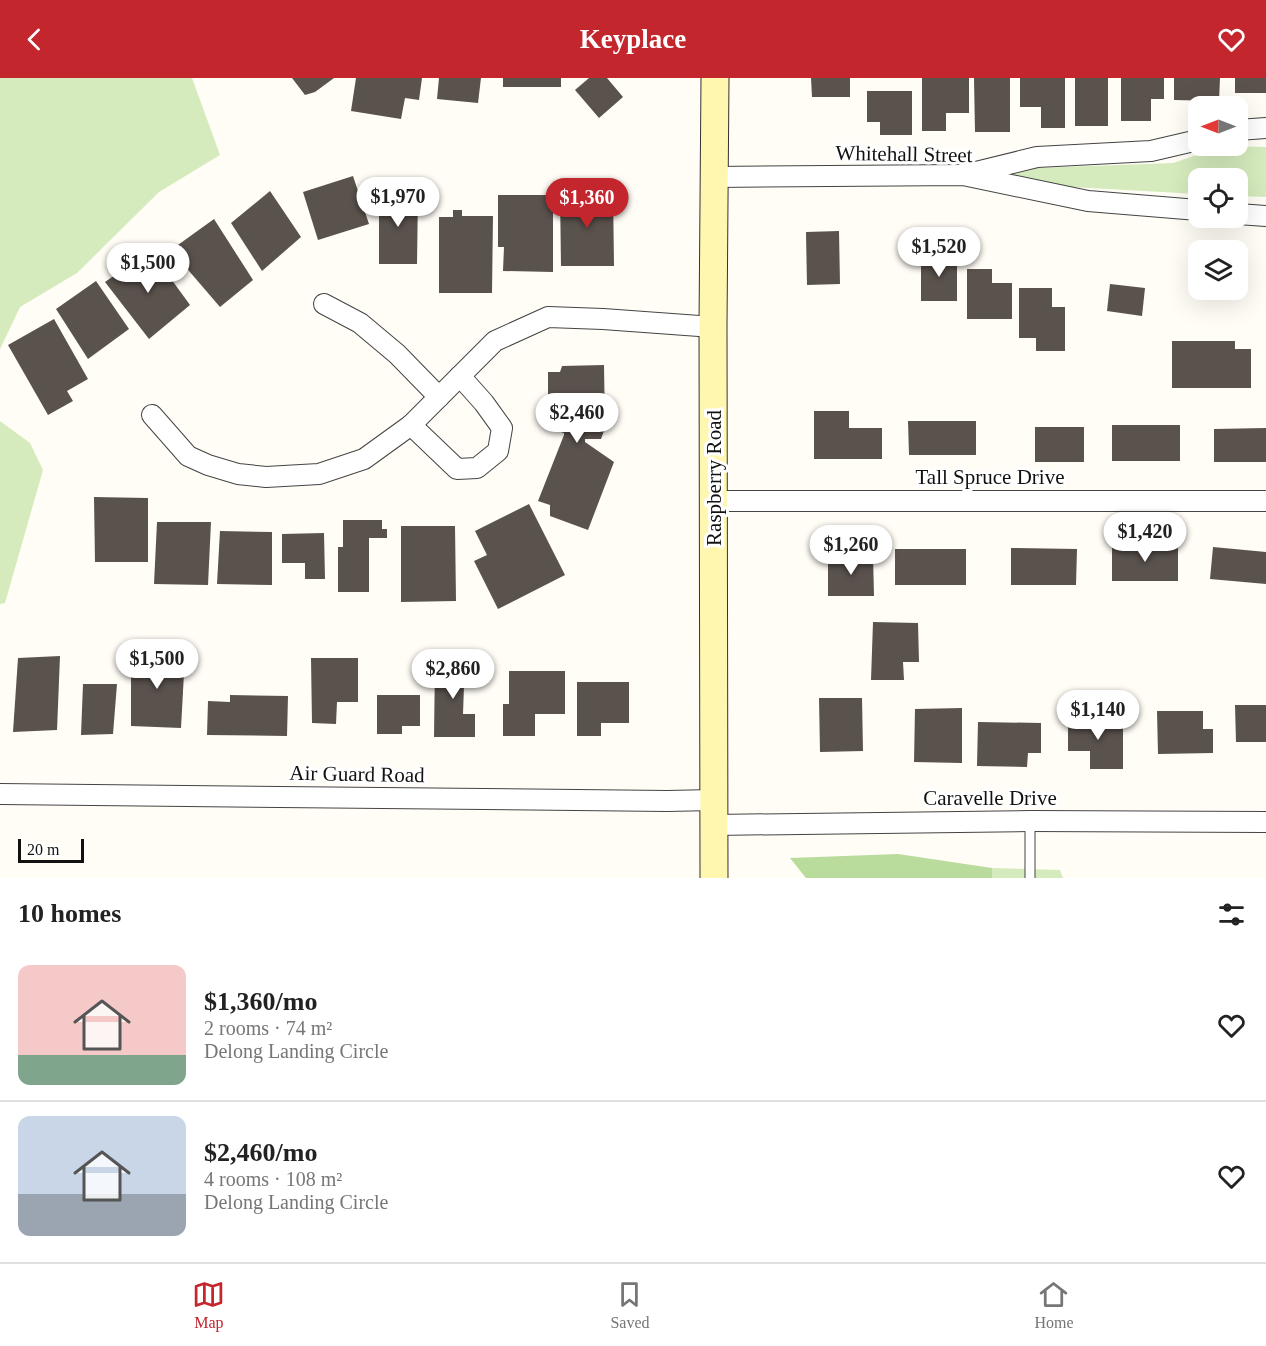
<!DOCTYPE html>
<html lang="en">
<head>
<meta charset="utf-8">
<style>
  :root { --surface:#fff; --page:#f6f6f6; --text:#222; --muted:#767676; --line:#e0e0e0; --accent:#c4262e }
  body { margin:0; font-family:Georgia,serif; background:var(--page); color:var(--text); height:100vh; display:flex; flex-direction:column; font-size:22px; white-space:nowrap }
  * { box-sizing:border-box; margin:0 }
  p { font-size:20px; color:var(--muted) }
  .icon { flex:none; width:33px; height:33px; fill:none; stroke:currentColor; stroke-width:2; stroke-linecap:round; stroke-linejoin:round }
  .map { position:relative; height:800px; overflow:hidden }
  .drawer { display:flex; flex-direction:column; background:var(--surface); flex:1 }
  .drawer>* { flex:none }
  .needle { width:39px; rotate:270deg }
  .controls { position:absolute; left:1188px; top:18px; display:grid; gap:12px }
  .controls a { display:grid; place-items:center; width:60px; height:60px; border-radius:12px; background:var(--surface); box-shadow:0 6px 24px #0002; font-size:30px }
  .scale { position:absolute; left:18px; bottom:15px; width:66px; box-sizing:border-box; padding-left:6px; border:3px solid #111; border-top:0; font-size:16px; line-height:21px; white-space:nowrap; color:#111; -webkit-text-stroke:4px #fff; paint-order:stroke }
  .price { position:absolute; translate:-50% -51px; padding:0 14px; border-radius:21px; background:#fff; color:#222; font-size:20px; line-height:39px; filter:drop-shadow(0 2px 3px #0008) }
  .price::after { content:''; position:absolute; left:50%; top:36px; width:18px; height:14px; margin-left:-9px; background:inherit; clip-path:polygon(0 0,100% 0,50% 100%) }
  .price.active { background:var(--accent); color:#fff }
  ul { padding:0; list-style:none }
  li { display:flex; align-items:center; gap:18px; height:150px; padding:0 18px }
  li+li { border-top:2px solid var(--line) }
  li span { display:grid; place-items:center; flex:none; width:168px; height:120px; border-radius:12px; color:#555 }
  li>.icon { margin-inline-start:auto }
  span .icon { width:72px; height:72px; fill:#fffc; stroke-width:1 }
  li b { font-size:26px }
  h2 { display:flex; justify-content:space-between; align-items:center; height:72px; padding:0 18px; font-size:26px }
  header { display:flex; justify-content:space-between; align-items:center; height:78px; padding:0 18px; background:var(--accent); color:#fff; font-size:27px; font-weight:800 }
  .menu { display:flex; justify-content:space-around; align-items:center; height:84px; border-top:2px solid var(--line); background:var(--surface); font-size:16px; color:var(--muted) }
  .menu a { display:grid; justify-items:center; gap:3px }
  .menu .active { color:var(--accent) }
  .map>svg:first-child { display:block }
  .green { fill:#d5ebbd }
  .forest { fill:#b9dc9c }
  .building { fill:#5a524d }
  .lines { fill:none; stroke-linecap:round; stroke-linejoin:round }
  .lane-casing { stroke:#444; stroke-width:11 }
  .street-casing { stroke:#444; stroke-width:22 }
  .secondary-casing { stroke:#333; stroke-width:29 }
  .lane { stroke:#fff; stroke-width:9 }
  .street { stroke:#fff; stroke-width:20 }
  .secondary { stroke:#fff6b0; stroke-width:27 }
  .labels { text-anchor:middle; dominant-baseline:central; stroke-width:6; stroke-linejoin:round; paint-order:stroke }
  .street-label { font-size:21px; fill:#111; stroke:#fff }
</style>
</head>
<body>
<header><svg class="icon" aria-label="back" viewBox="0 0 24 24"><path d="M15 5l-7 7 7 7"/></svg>Keyplace<svg class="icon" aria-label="heart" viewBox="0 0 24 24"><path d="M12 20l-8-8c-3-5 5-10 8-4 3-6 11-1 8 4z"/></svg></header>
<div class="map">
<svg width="1266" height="800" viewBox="0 0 1266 800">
  <rect width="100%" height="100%" fill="#fffdf5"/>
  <!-- green -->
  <g class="green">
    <path d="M0,0H192L220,77L159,114L77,195L20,229L0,271Z"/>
    <path d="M1224,68L1266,69V119L1238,118V100H1198V116L1017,106L999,100L1007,91L1173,85Z"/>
    <path d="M0,343L30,365L43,392L5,525L0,526Z"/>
    <path d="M992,790L1060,792L1063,800H992Z"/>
  </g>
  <!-- forest -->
  <path class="forest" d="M898,776L992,790V800H806L790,780Z"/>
  <!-- building -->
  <g class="building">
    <path d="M292,0H334L315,14L305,17Z"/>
    <path d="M356,0H422L419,22L405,20L401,41L351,33Z"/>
    <path d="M439,0H481L478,25L437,21Z"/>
    <rect x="503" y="0" width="58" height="9"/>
    <path d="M589,0H607L623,19L599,40L575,12Z"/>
    <path d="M811,0H850V19H812Z"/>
    <path d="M922,0H969V35H946V53H922Z"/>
    <path d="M974,0H1010V54H975Z"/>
    <path d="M1020,0H1065V50H1041V29H1020Z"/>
    <rect x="1075" y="0" width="33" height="48"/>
    <path d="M1121,0H1164V21H1151V43H1121Z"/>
    <path d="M1174,0H1220L1219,23L1174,22Z"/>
    <rect x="1235" y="0" width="31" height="15"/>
    <path d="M867,13H912V57H880V44H867Z"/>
    <path d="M353,98L369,146L318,162L303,114Z"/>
    <path d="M270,113L301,159L262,193L231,145Z"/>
    <path d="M379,114L418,115L417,186H379Z"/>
    <path d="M560,114H613L614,188H561Z"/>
    <path d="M498,117H553V194L503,193L504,169H498Z"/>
    <path d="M453,132H462V138H493L492,215H439V139H453Z"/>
    <path d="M214,141L253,202L220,229L171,172Z"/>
    <path d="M839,153L840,206L807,207L806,154Z"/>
    <path d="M150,172L190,227L149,261L105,204Z"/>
    <rect x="921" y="176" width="36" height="47"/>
    <path d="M967,191H992V205H1012V241H967Z"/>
    <path d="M96,203L129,251L88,281L56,231Z"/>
    <path d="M1110,206L1145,210L1142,238L1107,233Z"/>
    <path d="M1019,210H1052V229H1065V273H1036V260H1019Z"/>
    <path d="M54,241L88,301L67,313L73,323L48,337L8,267Z"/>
    <path d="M1172,263H1235V271H1251V310H1172Z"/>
    <path d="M604,287L605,350L601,361H585V364L614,384L588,452L550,438V427L538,423L564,357V355L548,350V294H560L562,288Z"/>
    <path d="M814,333H849V350H882V381H814Z"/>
    <path d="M908,343H976V377H909Z"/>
    <rect x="1112" y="347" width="68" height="36"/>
    <rect x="1035" y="349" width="49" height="35"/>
    <path d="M1266,350V384H1214V351Z"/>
    <path d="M94,419L148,420V484H95Z"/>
    <path d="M529,426L565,497L498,531L474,483L487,477L475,453Z"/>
    <path d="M343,442H382V451H387V460H369V514H338V469H343Z"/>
    <path d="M157,444H211L208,507L154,506Z"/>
    <path d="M401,448H455L456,523L401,524Z"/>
    <path d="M220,453L272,454V507L217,506Z"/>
    <path d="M324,455L325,501H305V485H282V456Z"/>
    <rect x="1112" y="468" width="66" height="35"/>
    <path d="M1213,469L1266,474V506L1210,501Z"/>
    <path d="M1011,470L1077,471L1076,507H1011Z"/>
    <rect x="895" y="471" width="71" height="36"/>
    <path d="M828,477H873L874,518H828Z"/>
    <path d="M873,544L918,545L919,584H903L904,602H871Z"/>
    <path d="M131,576L185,577L181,650L131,648Z"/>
    <path d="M60,578L57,652L13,654L18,580Z"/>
    <path d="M311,580H358V624H337L336,646L312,645Z"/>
    <path d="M435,584L474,585V608H464L463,636H475V659H434Z"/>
    <path d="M509,593H565V636H535V658H503V626H509Z"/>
    <path d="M577,604H629V645H601V658H577Z"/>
    <path d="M83,606H117L113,656L81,657Z"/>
    <path d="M230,617L288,618L287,658L207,657L208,623L230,624Z"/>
    <path d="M377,617H420V648H402V656H377Z"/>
    <path d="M819,620H862L863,673L820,674Z"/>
    <path d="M1235,627H1266V664H1236Z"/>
    <path d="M962,630V685L914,684L915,631Z"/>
    <path d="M1157,633H1203V651H1213V675L1158,676Z"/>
    <path d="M1068,640H1123V691H1090V673H1068Z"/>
    <path d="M978,644L1041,645V675H1028L1027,689L977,688Z"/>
  </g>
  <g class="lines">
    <!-- lane casing -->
    <g class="lane-casing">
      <path id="lane" d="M1030,800V743"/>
    </g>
    <!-- street casing -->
    <g class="street-casing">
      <g id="street">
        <path d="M1238,52L1266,50"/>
        <path d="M968,96L1037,79L1151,73L1198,62"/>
        <path d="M713,99L963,97L1088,123L1198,132"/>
        <path d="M1238,136L1266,138"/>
        <path d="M324,226L360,245L397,276L439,319"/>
        <path d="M152,337L188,378L208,387L238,396L266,399L319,396L364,381L411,347L495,263L548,239L603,241L713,249"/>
        <path d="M411,347L457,391L477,390L498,373L502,350L484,325L460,298"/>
        <path d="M714,423H1266"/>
        <path d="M0,716L667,723L714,722"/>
        <path d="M714,747L1030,743L1266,744"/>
      </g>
    </g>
    <!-- secondary casing -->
    <g class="secondary-casing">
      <path id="secondary" d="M714,800L713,249L715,0"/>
    </g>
    <!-- lane -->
    <use href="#lane" class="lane"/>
    <!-- street -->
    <use href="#street" class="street"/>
    <!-- secondary -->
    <use href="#secondary" class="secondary"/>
  </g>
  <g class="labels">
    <!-- street labels -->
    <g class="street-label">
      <text transform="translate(904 76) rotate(1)">Whitehall Street</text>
      <text x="990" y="399">Tall Spruce Drive</text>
      <text transform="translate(714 400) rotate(-90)">Raspberry Road</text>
      <text transform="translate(357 696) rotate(1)">Air Guard Road</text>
      <text x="990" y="720">Caravelle Drive</text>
    </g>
  </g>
</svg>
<div class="controls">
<a><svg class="needle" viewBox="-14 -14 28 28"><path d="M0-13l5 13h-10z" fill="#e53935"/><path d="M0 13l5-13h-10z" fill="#767676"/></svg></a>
<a><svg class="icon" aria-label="locate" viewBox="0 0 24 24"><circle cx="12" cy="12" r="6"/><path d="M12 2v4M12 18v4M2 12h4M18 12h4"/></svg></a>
<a><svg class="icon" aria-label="layers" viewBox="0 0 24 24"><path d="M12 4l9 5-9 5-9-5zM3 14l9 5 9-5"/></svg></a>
</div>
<div class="scale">20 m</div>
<b class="price" style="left:398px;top:150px">$1,970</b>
<b class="price active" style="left:587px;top:151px">$1,360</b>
<b class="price" style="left:939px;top:200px">$1,520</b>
<b class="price" style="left:148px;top:216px">$1,500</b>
<b class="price" style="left:577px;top:366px">$2,460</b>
<b class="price" style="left:1145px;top:485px">$1,420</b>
<b class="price" style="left:851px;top:498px">$1,260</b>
<b class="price" style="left:157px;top:612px">$1,500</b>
<b class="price" style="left:453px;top:622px">$2,860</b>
<b class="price" style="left:1098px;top:663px">$1,140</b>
</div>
<section class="drawer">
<h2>10 homes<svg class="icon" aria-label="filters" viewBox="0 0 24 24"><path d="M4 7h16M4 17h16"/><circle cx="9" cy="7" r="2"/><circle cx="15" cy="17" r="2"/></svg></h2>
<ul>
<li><span style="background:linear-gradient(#f6c9c9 75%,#7fa58c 0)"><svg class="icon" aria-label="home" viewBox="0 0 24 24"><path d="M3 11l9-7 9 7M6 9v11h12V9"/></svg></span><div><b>$1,360/mo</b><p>2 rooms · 74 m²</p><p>Delong Landing Circle</p></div><svg class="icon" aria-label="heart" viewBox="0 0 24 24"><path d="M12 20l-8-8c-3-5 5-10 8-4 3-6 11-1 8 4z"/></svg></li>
<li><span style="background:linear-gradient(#c9d6e8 65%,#9aa5b1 0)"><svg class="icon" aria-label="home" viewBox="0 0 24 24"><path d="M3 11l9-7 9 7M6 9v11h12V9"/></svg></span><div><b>$2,460/mo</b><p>4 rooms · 108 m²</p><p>Delong Landing Circle</p></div><svg class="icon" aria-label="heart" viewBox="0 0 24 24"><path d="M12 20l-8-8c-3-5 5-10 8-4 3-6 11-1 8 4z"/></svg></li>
</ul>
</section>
<nav class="menu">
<a class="active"><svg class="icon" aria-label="map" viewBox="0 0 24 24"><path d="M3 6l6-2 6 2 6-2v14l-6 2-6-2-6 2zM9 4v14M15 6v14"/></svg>Map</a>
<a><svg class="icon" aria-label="saved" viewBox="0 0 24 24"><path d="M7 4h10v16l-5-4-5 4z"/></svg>Saved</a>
<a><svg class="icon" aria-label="home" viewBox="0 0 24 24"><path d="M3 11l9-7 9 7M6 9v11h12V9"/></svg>Home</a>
</nav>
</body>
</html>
